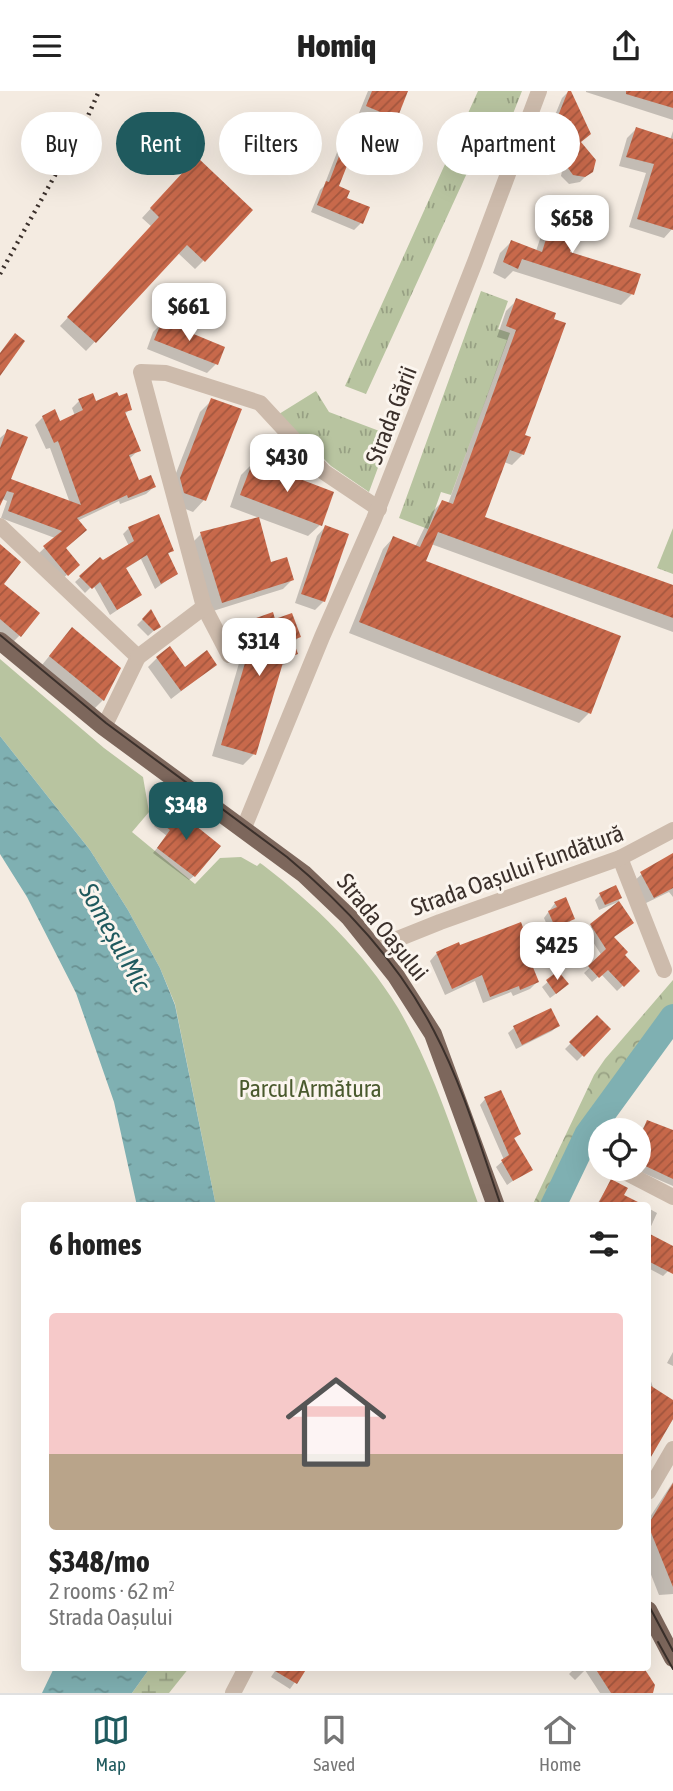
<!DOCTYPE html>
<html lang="en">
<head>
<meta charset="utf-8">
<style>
  :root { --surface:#fff; --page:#f2f2f2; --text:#222; --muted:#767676; --line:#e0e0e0; --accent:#1f5a5e }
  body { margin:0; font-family:"Asap Condensed",sans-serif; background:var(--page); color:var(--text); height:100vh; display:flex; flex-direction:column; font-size:26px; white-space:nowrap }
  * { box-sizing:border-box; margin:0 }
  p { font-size:23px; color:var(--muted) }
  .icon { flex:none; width:38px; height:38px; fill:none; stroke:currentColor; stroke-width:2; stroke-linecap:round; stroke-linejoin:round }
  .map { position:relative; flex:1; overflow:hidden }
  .panel { position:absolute; left:21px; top:1111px; width:630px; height:469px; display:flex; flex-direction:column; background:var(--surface); border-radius:7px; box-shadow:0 7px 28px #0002 }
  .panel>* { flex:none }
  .hud { position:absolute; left:21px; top:21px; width:632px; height:63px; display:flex; gap:14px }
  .buttons { position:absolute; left:588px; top:1027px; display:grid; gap:14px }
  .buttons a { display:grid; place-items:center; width:63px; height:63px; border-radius:50%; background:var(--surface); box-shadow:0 7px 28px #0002; font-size:35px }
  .price { position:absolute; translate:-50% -60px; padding:0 16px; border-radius:14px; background:#fff; color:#222; font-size:23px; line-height:46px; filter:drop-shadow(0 2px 4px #0008) }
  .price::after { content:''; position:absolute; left:50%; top:42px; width:21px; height:16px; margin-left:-10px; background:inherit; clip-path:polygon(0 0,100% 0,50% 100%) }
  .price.selected { background:var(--accent); color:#fff }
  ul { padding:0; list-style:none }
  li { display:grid; align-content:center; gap:14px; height:371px; padding:0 28px }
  li span { display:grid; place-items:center; height:217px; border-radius:7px; color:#555 }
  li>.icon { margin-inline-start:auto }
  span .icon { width:126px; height:126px; fill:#fffc; stroke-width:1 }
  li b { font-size:30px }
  h2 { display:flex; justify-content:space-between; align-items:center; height:84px; padding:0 28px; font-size:30px }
  .tag { padding:0 24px; border-radius:32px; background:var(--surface); box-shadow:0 7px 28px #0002; font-size:24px; line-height:63px }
  .tag.selected { background:var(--accent); color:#fff }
  header { display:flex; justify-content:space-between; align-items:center; height:91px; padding:0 28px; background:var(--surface); font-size:32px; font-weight:800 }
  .menu { display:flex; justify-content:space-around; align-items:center; height:98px; border-top:2px solid var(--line); background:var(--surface); font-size:19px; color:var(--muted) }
  .menu a { display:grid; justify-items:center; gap:4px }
  .menu .selected { color:var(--accent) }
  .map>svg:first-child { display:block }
  .grass { fill:url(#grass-tufts) }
  .forest { fill:url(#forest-crowns) }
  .wetland { fill:url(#wetland-marsh) }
  .park { fill:#b8c4a0 }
  .water { fill:url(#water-ripples) }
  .shadow { fill:#0003 }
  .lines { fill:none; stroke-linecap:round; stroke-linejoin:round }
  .river { stroke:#7fb0b2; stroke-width:26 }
  .building { fill:url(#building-hatch) }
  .minor { stroke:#cdbbac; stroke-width:16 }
  .major { stroke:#7d675c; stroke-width:18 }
  .tram { stroke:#3b302b; stroke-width:2 }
  .rail { stroke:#3b302b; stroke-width:4.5; stroke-dasharray:2 5; stroke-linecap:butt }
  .labels { text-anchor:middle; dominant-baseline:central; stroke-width:6; stroke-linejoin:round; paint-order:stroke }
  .street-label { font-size:24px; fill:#3b302b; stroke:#fbf5ee }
  .park-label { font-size:24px; fill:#4a5a2e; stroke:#fbf5ee }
  .water-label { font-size:26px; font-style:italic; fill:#1f5a5e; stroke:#fbf5ee }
</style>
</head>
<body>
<header><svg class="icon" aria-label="menu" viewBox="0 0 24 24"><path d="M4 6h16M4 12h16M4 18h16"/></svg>Homiq<svg class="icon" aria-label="share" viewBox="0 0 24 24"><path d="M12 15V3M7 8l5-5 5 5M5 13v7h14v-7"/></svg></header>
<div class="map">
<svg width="673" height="1602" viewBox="0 0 673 1602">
  <defs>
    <pattern id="grass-tufts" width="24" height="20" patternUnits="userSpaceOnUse" patternTransform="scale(1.75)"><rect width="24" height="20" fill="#b8c4a0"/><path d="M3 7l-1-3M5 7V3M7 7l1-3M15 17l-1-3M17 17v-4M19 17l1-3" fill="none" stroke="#97a083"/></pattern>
    <pattern id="forest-crowns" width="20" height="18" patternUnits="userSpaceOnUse" patternTransform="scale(1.75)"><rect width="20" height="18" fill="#b8c4a0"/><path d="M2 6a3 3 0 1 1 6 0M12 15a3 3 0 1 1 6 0" fill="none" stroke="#97a083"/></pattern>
    <pattern id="wetland-marsh" width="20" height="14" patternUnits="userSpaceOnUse" patternTransform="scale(1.75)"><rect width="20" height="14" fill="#b8c4a0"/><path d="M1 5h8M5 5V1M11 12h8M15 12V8" fill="none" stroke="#97a083"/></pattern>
    <pattern id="water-ripples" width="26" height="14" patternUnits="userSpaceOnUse" patternTransform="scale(1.75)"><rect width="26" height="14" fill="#7fb0b2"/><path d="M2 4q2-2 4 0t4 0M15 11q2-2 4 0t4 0" fill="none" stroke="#699091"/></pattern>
    <pattern id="building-hatch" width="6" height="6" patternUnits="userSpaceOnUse" patternTransform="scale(1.75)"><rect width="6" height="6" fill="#c8694b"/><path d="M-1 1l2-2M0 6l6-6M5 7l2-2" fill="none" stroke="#a4573f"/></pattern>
  </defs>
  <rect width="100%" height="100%" fill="#f4ebe1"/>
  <!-- grass -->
  <g class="grass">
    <path d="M478,0H522L503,48L483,47L366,303L345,295Z"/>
    <path d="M481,200L508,210L498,238L510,242L451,404L441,401L428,438L399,427Z"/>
    <path d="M316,300L329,321L390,344L369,401L331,375L279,323Z"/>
    <path d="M673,437V483L657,477Z"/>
  </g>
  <!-- forest -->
  <path class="forest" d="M673,889V941L599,1036L565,1115H532L594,984L605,968Z"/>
  <!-- wetland -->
  <path class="wetland" d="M150,1577H189L169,1602H132Z"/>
  <!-- park -->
  <path class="park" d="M0,568L104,657L143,686L149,721L132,741L195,793L220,767L241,766L257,775L260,772L263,774C314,813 364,861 398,917C434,979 455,1048 479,1115H216L175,913L160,877L128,819L90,759L0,645Z"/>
  <!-- water -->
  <g class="water">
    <path d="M0,645L90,759L128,819L160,877L175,914L216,1115H137L114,1011L76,902L27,806L0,763Z"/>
    <path d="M54,1577H150L132,1602H42Z"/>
  </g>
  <!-- shadow -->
  <g class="shadow">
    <path d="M368,0H407L396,27L387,36L370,29L358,58L349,65L337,96L361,132L354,139L311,121L320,99L324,95L348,33L355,26L357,27Z"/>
    <path d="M569,0L588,83L580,91L569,93L561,85L564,70L551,34L562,7Z"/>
    <path d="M586,0H673V29L586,1Z"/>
    <path d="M636,38L670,49L673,40V137L664,147L629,136L646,82L619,75L627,47Z"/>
    <path d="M188,77L204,169L195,178L178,162L86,260L60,235L152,136L142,127Z"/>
    <path d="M568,113V162L632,203L621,214L513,180L505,188L493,182L500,162L511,151L536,160L545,133Z"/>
    <path d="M517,209L523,363L512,374L504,371L482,427L673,496V541L431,453L424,471L589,622L579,632L349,542L383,458L393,447L415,456L432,421L442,411L448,413L507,249L497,246L506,220Z"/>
    <path d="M162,232L216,273L207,282L147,258L153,241Z"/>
    <path d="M212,309L204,409L193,421L173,413L169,400L200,321Z"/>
    <path d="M79,310L130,318L124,324L139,359L129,368L138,391L154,396L146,403L120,413L119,410L77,430L64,457L70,481L59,491L37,464L55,447L1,427L7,410L0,407V347L8,340L9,389L70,412L50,357L46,358L35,334L43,326L59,333L75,325L72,317Z"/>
    <path d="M253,372L320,434L308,445L230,416L241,384Z"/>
    <path d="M325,436L324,510L315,519L295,512L317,445Z"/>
    <path d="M129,437L172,459L167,464L176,483L155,498L141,468L125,478L140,504L110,524L93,494L85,502L75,491L100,468L103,472L129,455L123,443Z"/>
    <path d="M201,443L270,473L292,489L283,498L213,520L192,452Z"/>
    <path d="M0,456L2,493L20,544L8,556L0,549Z"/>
    <path d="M150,521L159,535L148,545L137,534Z"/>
    <path d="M274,530L299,546L293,552L296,562L286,573L280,575L254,663L243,674L212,665L244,555L233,563L227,546L238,535Z"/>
    <path d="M64,547L119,577L103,609L94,618L42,574Z"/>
    <path d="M157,567L185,578L215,574L171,608L148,576Z"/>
    <path d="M166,721L194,785L189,789L153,762L167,745L154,735Z"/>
    <path d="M673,764V806L669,801L646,812L634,790L642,783Z"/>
    <path d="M600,804L620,807L618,811L599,819L595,809Z"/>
    <path d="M555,812L573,827L568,833L550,841L544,827Z"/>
    <path d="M632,832L613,847L623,864L638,880L617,900L601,883L592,891L584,882L602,865L586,840L592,835Z"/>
    <path d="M459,856L529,870L537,891L530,898L513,905L511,901L483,912L475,890L445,904L430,870L437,862Z"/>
    <path d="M558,882L561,899L550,907L542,896Z"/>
    <path d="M597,926L609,938L577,970L565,958Z"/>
    <path d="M558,935L552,940L516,958L508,942L514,937Z"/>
    <path d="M485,1008L519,1043L513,1049L530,1078L507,1094L496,1076L504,1069L480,1014Z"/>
    <path d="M647,1031L673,1040V1095L634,1078H639V1043Z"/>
    <path d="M611,1090L622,1105L642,1115H596Z"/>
    <path d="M648,1117L657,1122L648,1142Z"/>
    <path d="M648,1144L673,1157V1181L669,1179L663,1185L648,1177Z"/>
    <path d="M673,1261V1275L667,1272Z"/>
    <path d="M648,1282L654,1299L673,1311V1328L648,1369Z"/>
    <path d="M673,1391V1503L659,1504L648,1476V1429Z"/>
    <path d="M277,1577H305L290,1598L271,1586Z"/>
    <path d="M575,1577H642L653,1594L651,1602H600L585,1579L575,1589L569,1583Z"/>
  </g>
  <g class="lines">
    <!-- river -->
    <path class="river" d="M553,1115L587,1044L673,926"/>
  </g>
  <!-- building -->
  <g class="building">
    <path d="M372,0H408L397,28L366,15Z"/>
    <path d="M568,0H571L591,43L581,51L596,69L593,81L585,86L573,84L568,77L567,72L571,61L558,25Z"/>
    <path d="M626,0H673V17L626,3Z"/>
    <path d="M355,24L371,30L360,59L354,57L339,95L350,100L347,107L370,116L363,133L317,114L326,90L329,91Z"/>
    <path d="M636,36L673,48V139L637,128L654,73L626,66Z"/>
    <path d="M197,66L253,119L205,171L187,154L96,252L67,226L159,126L150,117Z"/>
    <path d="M568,111L584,116L570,161L641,183L634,204L522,168L518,178L503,171L511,149L542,161L555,119L564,122Z"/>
    <path d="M516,207L556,222L554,228L566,232L525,344L531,346L524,364L510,359L485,426L673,494V527L438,441L426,470L621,545L591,623L359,531L393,445L420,456L442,409L453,413L516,239L506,235Z"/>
    <path d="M162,230L225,256L218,274L154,249Z"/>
    <path d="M15,242L25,250L0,285V262Z"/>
    <path d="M117,301L119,305L127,302L132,319L125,321L141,360L129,364L139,389L151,384L156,396L128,407L127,404L77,427L87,439L66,457L80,474L68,485L43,455L62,440L8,420L14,402L7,400L0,415V357L7,338L28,346L11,388L81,414L58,350L54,352L42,325L55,318L60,330L83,319L78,308L93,302L96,310Z"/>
    <path d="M211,307L242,318L206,410L184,402L180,387Z"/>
    <path d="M253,370L334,401L322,435L240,404Z"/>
    <path d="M159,423L174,460L168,462L178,483L161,493L147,464L126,477L142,504L117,519L100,491L92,498L79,485L100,466L103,469L134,450L128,436Z"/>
    <path d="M259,426L271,471L287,466L294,489L222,512L200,441Z"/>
    <path d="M325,434L349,443L325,511L301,503Z"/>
    <path d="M0,453L21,471L4,493L40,522L21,546L0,528Z"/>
    <path d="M151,518L161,536L154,540L142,528Z"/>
    <path d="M273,521L275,528L292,522L301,546L293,549L298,563L284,568L256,664L221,654L252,548L244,554L237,534Z"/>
    <path d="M72,536L121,577L104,610L49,565Z"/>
    <path d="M170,555L185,576L207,559L217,574L181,600L156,566Z"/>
    <path d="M170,714L221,755L195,786L157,757L170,739L157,729Z"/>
    <path d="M673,762V797L654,807L640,781Z"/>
    <path d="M616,794L622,807L605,814L599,802Z"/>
    <path d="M566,806L575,828L555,836L548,820L557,816L554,811Z"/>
    <path d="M619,810L634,832L614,846L628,861L625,864L640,880L624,896L608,879L599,887L588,875L606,858L590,833Z"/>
    <path d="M521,831L534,867L530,869L539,891L520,899L519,895L490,906L482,884L452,898L436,861L459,851L460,854Z"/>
    <path d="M558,880L569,893L556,903L546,889Z"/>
    <path d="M551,917L560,935L522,954L513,935Z"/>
    <path d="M597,924L611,938L584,966L569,951Z"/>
    <path d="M501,999L521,1043L514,1047L533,1079L513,1090L501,1069L509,1064L484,1006Z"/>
    <path d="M647,1029L673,1039V1088L639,1072V1048Z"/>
    <path d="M611,1088L628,1097L624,1104L646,1115H597Z"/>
    <path d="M648,1142L673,1155V1183L648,1170Z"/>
    <path d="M648,1293L673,1309V1328L648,1371Z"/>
    <path d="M673,1392V1496L648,1434Z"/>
    <path d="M270,1577H307L297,1593Z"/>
    <path d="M595,1577H644L655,1594L653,1602H611Z"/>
  </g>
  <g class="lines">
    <!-- minor -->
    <g class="minor">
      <path d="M0,435L138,566L104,636"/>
      <path d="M229,564L204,516L141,281L166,282L260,312L324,381L379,418"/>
      <path d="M138,566L204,516"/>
      <path d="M243,739L322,546L374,428L475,171L539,0"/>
      <path d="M620,767L664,879"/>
      <path d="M375,857L440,831L620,767L673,739"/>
      <path d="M619,1078L673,1106"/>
      <path d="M648,1401L673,1358"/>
      <path d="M233,1602L246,1577"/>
    </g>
    <!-- major -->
    <g class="major">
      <path d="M0,550L104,636L304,783L349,826L396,885L433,943L496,1115"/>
      <path d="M648,1519L673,1567"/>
    </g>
    <!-- tram -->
    <g class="tram">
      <path d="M0,544L106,632L287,766C346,815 399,872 434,940C463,995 481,1057 501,1115"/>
      <path d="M648,1513L673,1560"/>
      <path d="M658,1551L673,1578"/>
    </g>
    <!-- rail -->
    <path class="rail" d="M0,183L88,25L99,0"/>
  </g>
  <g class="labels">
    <!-- street labels -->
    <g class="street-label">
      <text transform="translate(391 324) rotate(-69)">Strada Gării</text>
      <text transform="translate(517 779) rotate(-20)">Strada Oașului Fundătură</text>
      <text transform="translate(383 836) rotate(51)">Strada Oașului</text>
    </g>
    <!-- park labels -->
    <g class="park-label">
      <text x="310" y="997">Parcul Armătura</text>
    </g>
    <!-- water labels -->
    <g class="water-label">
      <text transform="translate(115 846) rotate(61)">Someșul Mic</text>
    </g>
  </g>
</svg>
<div class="buttons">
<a><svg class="icon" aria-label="locate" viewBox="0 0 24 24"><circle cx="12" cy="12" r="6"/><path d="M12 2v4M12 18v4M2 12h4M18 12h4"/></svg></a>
</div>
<b class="price" style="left:572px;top:164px">$658</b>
<b class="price" style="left:189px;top:252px">$661</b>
<b class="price" style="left:287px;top:403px">$430</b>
<b class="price" style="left:259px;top:587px">$314</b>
<b class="price selected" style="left:186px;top:751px">$348</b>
<b class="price" style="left:557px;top:891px">$425</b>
<div class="hud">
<a class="tag">Buy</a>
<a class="tag selected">Rent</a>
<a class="tag">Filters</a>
<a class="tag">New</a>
<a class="tag">Apartment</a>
</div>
<section class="panel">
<h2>6 homes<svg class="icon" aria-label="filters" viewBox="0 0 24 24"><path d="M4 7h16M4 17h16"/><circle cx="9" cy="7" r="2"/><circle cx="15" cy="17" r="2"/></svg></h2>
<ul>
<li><span style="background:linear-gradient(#f6c9c9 65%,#b9a48a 0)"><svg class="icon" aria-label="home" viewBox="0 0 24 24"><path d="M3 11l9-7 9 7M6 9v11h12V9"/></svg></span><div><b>$348/mo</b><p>2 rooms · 62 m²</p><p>Strada Oașului</p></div></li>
</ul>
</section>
</div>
<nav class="menu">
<a class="selected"><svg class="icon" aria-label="map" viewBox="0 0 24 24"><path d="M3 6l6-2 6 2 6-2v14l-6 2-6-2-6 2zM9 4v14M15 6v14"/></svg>Map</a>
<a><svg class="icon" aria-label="saved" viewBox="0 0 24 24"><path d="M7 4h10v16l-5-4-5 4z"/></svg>Saved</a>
<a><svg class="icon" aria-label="home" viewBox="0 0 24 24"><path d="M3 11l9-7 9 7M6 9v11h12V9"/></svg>Home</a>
</nav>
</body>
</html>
